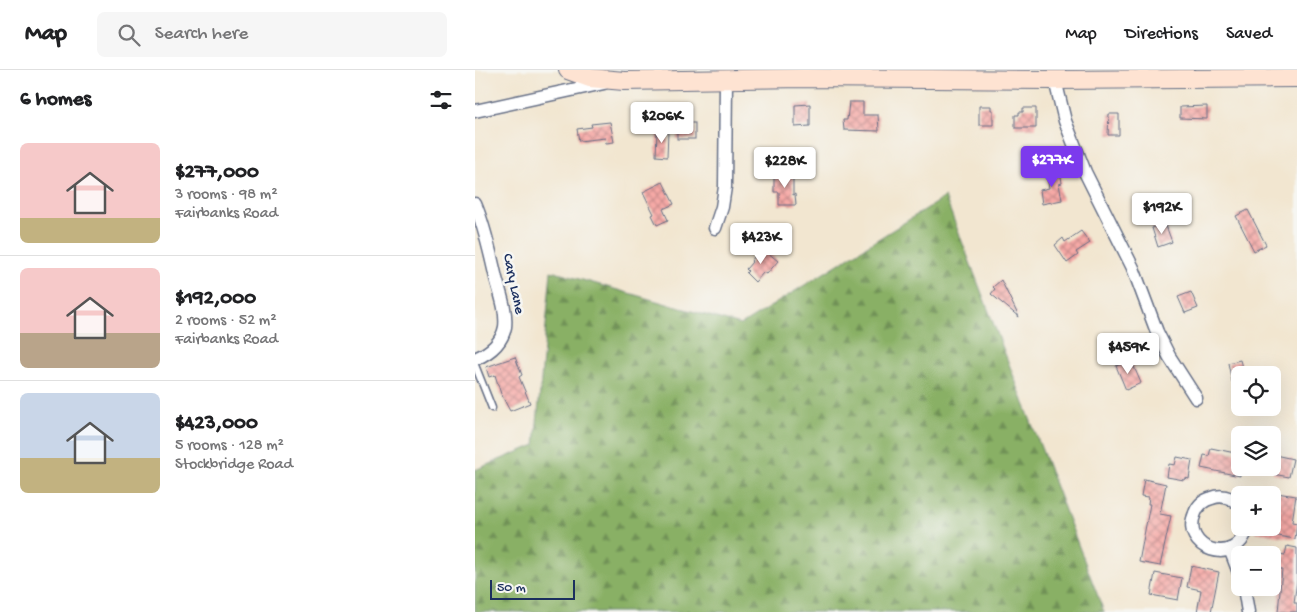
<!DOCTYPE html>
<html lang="en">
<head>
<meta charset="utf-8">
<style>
  :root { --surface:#fff; --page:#f6f6f6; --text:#202124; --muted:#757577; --line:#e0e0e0; --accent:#7c3aed }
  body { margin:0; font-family:"Gochi Hand",sans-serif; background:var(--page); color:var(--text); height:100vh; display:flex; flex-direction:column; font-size:19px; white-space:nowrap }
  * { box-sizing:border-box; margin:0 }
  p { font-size:16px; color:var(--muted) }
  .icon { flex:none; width:28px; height:28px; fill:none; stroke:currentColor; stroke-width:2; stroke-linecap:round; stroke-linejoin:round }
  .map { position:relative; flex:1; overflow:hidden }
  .sheet { display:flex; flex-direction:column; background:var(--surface); width:475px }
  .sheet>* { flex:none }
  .controls { position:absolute; left:756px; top:296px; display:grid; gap:10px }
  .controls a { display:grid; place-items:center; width:50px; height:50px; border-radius:8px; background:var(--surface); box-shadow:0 5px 20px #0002; font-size:25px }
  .scale { position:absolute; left:15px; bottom:12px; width:85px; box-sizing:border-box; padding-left:5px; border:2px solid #1b2f5e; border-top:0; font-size:14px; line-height:18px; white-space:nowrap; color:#1b2f5e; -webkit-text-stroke:4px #f6f6f2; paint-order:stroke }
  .price { position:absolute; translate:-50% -42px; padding:0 11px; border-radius:5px; background:#fff; color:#222; font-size:16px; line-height:32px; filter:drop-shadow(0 1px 2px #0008) }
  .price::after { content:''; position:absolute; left:50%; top:30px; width:15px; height:11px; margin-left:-8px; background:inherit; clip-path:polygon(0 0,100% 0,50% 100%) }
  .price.selected { background:var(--accent); color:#fff }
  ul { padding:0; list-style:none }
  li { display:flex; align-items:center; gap:15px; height:125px; padding:0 20px }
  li+li { border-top:1px solid var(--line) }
  li span { display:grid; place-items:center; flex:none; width:140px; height:100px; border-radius:8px; color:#555 }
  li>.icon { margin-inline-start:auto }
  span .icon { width:60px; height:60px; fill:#fffc; stroke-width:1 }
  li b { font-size:21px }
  h2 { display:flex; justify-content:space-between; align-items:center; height:60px; padding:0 20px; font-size:21px }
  header { display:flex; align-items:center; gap:30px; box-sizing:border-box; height:70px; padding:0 25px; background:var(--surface); border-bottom:1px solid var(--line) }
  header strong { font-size:24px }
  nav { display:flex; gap:28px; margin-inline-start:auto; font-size:18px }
  .search { width:350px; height:45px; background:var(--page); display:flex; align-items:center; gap:12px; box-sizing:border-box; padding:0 18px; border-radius:8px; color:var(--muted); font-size:19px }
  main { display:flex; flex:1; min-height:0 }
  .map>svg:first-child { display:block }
  .forest { fill:url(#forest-firs); stroke:#527062 }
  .building { fill:url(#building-cross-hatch) }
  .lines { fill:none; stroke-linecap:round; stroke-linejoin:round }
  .lane-casing { stroke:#666f86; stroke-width:9 }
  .street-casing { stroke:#666f86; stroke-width:15 }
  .secondary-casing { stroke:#666f86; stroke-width:20 }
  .lane { stroke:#fff; stroke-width:6 }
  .street { stroke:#fff; stroke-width:12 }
  .secondary { stroke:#fee3d2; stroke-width:18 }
  .labels { text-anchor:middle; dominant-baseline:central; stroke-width:5; stroke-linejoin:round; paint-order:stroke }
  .street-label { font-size:15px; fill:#1b2f5e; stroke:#f6f6f2 }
</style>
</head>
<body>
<header>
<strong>Map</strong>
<div class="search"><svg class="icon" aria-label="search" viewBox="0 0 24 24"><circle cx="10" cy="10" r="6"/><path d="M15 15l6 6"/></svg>Search here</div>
<nav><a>Map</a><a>Directions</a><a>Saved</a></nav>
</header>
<main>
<section class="sheet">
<h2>6 homes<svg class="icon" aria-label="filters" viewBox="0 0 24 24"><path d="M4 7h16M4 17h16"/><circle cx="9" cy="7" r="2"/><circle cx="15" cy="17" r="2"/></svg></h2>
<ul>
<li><span style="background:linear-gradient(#f6c9c9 75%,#c2b280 0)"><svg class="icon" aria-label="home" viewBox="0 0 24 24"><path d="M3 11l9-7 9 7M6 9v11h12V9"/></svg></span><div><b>$277,000</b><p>3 rooms · 98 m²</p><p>Fairbanks Road</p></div></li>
<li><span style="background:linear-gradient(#f6c9c9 65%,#b9a48a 0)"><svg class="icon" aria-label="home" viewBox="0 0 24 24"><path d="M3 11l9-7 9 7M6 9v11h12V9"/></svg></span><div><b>$192,000</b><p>2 rooms · 52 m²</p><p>Fairbanks Road</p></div></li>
<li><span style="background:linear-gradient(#c9d6e8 65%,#c2b280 0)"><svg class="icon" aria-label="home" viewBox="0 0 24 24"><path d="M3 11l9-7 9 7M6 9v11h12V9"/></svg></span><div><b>$423,000</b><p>5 rooms · 128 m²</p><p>Stockbridge Road</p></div></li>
</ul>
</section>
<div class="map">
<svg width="822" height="542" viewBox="0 0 822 542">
  <defs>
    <pattern id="forest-firs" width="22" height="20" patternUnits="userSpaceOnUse" patternTransform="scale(1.25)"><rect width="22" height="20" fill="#89b065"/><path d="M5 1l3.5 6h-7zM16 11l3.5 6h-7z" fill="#6f9056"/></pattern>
    <pattern id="building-cross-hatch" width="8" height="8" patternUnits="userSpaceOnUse" patternTransform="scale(1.25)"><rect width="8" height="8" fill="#f6a9a6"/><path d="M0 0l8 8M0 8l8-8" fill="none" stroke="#c68a8a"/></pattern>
  </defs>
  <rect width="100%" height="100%" fill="#f6f6f2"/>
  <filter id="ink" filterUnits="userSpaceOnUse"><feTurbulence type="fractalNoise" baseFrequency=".02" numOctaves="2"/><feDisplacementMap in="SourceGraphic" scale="10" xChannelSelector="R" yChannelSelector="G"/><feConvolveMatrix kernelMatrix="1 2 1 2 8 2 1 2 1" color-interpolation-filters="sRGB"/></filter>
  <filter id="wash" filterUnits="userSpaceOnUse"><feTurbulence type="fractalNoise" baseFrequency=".0096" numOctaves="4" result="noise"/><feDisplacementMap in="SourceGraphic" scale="20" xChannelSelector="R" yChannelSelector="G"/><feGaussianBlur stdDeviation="1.12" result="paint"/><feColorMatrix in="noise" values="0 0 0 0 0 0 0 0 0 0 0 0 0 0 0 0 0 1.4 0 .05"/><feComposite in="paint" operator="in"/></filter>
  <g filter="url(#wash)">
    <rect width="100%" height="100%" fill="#f2e6d0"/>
    <!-- forest -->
    <path class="forest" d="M470,127L629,542H0V400L60,375L76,201L266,255Z"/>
    <g id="blocks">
      <!-- building -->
      <g class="building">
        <path d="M374,32H388V45H403L404,61L369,60L368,50H372Z"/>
        <path d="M335,34V56L320,57V35Z"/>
        <path d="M504,36H516V40H518V55H504Z"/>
        <path d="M732,36V49L705,48V37Z"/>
        <path d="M548,38H561V58H540V45H544V42H548Z"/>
        <path d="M634,44H644V65H633Z"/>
        <path d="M135,52L139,72L131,73L130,68L104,71L102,59L117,57L116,54Z"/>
        <rect x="202" y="53" width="18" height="16"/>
        <path d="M182,61L193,62L192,87L181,86Z"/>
        <path d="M585,100L587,113L584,114L587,130L567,134L565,120L574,118L571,102Z"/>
        <path d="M318,104V125L320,124L321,135H304V122H299V105Z"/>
        <path d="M188,112L199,134L188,139L193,150L182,155L177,145L179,144L168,122Z"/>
        <path d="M773,140L791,175L779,181L761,146Z"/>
        <path d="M690,153L697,172L683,177L677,158Z"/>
        <path d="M606,161L615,173L601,182L603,185L592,193L580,175L588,168L590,172Z"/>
        <path d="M287,178L303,191L292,204L289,202L280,212L271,203L273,201L271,199L277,192L276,191Z"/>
        <path d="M526,210L544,247L516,224L520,219L518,217Z"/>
        <path d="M716,222L723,238L710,243L703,227Z"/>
        <path d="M40,287L47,305L44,307L55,333L35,341L26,324L20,305L14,307L11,297Z"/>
        <path d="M656,290L666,313L651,320L641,296Z"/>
        <path d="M765,290L769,305H765V310L757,312L753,293Z"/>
        <path d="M736,378L765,384V406L726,398L729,385L734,386Z"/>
        <path d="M800,385L818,389L814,407L798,404V390H799Z"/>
        <path d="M702,387L717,390L714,409L710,408L709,410L692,407L694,394L700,395Z"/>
        <path d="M669,409L691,414L685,444L696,446L685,496L664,492L675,434H673L674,427L666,426Z"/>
        <path d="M802,423L821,426L817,452L822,453L820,469L780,462L781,458H798V434L799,427L801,428Z"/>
        <path d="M812,476L822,478V510L819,533H822V542H803L807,499L798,497L797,483L810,485Z"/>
        <path d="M716,496L744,502L736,542H722L726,520L712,517Z"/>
        <path d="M680,503L707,508L703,530L676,525Z"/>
      </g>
    </g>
  </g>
  <g filter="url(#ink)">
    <use href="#blocks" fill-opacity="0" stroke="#666f86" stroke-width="1"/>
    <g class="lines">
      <!-- lane casing -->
      <g class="lane-casing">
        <path id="lane" d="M0,295L17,338"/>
      </g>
      <!-- street casing -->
      <g class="street-casing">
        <g id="street">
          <path d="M580,10L590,51L610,102L658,198L682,262L694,286L721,328"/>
          <path d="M0,41L129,13"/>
          <path d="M0,134C10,157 15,183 21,208C25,223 32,241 30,257C27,273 14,283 0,289"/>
          <path d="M240,158L247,137L250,117L251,10"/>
          <path d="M765,435C757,428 747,424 737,428C729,430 723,435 720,443C704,479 762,499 772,458"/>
          <path d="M755,479L765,505"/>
          <path d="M769,518L773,542"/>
        </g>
      </g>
      <!-- secondary casing -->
      <g class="secondary-casing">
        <path id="secondary" d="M93,0L115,8L149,11L329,8L580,10L822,8"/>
      </g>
      <!-- lane -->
      <use href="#lane" class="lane"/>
      <!-- street -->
      <use href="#street" class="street"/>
      <!-- secondary -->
      <use href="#secondary" class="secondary"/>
    </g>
  </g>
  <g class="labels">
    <!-- street labels -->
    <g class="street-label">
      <text transform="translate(38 214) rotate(78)">Cary Lane</text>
    </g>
  </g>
</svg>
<div class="controls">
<a><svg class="icon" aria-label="locate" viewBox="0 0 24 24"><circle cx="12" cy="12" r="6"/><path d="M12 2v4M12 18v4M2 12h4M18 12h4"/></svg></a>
<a><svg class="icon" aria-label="layers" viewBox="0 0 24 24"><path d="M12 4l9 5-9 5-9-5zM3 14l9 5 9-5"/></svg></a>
<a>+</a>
<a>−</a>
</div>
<div class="scale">50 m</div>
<b class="price" style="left:187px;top:74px">$206K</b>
<b class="price selected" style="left:577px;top:118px">$277K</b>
<b class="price" style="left:310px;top:119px">$228K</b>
<b class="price" style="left:687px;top:165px">$192K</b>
<b class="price" style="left:286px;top:195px">$423K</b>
<b class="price" style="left:653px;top:305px">$459K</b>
</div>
</main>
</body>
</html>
